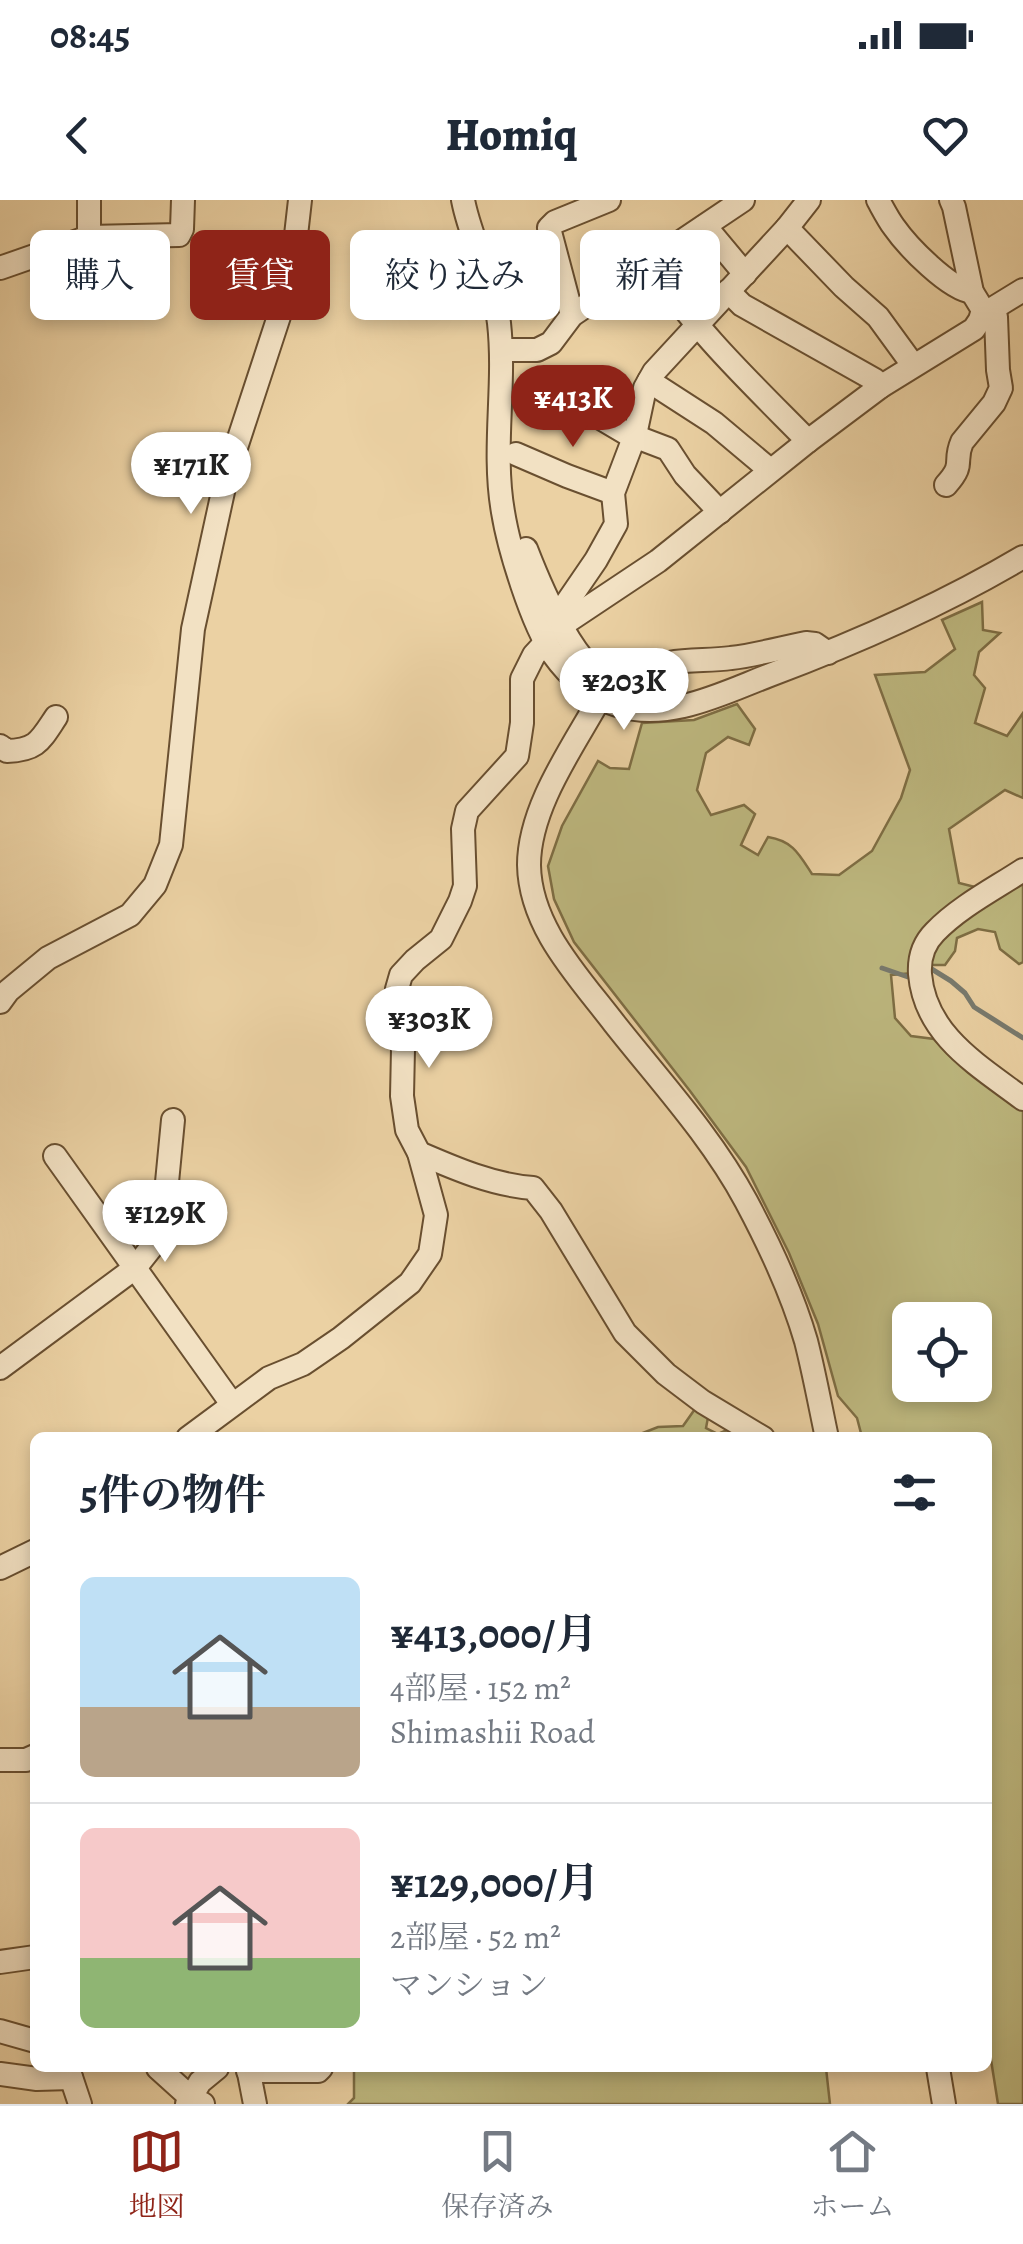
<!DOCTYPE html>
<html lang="ja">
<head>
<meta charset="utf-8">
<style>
  :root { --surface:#fff; --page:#f2f2f3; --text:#1f2937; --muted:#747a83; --line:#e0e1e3; --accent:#8f2418 }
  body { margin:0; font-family:Alegreya,"Noto Serif JP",serif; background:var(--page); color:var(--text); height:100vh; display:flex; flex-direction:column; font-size:38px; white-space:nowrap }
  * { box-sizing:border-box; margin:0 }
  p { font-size:32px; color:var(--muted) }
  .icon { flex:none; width:55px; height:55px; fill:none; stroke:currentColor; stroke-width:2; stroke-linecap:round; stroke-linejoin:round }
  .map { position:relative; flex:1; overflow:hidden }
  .details { position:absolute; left:30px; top:1232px; width:962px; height:640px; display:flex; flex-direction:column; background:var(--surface); border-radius:15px; box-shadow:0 5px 15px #0003 }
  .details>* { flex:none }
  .banner { position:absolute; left:30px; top:30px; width:965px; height:90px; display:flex; gap:20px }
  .controls { position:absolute; left:892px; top:1102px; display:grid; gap:20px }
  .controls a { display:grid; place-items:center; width:100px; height:100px; border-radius:15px; background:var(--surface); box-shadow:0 5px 15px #0003; font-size:50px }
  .price { position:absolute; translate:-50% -85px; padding:0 22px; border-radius:35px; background:#fff; color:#222; font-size:32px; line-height:65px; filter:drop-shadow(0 2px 5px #0008) }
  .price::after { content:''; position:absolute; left:50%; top:60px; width:30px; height:22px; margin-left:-15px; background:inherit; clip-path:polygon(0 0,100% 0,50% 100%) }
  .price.current { background:var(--accent); color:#fff }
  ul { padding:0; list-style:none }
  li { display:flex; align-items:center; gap:30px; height:250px; padding:0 50px }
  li+li { border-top:2px solid var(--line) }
  li span { display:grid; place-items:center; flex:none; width:280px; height:200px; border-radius:15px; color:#555 }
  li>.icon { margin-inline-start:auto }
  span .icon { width:120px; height:120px; fill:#fffc; stroke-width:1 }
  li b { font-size:42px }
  h2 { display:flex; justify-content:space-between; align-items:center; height:120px; padding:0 50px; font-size:42px }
  .chip { padding:0 35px; border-radius:15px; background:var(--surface); box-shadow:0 5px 15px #0003; font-size:35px; line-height:90px }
  .chip.current { background:var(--accent); color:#fff }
  .status { display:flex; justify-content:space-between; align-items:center; height:70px; padding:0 50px; background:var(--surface); direction:ltr }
  .status svg { height:28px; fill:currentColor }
  header { display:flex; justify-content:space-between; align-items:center; height:130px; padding:0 50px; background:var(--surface); font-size:45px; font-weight:800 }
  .tabs { display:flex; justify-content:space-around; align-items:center; height:140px; border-top:2px solid var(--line); background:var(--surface); font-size:28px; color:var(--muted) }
  .tabs a { display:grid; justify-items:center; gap:5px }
  .tabs .current { color:var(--accent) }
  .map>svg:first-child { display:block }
  .green { fill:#beb980; stroke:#7e6e44; stroke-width:2.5; fill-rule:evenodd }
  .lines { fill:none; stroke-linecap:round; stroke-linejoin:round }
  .stream { stroke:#787a6e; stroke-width:5 }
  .minor-casing { stroke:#694f30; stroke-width:26 }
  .minor { stroke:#f2e1c3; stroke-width:22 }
</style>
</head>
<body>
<div class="status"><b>08:45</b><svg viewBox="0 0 49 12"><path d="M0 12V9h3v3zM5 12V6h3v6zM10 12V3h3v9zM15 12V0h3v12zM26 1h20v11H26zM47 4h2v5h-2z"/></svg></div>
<header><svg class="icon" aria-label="back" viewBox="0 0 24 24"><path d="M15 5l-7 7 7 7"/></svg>Homiq<svg class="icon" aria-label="heart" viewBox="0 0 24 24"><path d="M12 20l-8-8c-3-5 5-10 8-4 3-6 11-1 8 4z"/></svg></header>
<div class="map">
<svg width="1023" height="1904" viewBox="0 0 1023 1904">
  <rect width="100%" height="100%" fill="#ebd1a3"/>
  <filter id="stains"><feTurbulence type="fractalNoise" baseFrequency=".002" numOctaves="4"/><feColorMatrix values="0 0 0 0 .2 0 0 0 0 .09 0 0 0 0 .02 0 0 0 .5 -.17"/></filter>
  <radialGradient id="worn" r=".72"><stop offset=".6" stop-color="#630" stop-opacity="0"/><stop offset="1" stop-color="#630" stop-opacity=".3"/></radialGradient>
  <!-- green -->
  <g class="green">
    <path d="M982,402L983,430L1000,433L979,452L974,475L985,488L975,523L1007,536L1023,513V598L1005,590L949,629L959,683L983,689L914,773L891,775L895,818L911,836L934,839L950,856L1023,908V1904H998L988,1841V1238L862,1237L857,1218L838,1196L818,1124L789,1053L746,967L690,891L574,742L554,699L548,666L562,626L598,561L610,568L629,569L642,523L694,520L737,504L755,529L749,545L728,537L706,553L697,590L711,615L744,605L755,614L741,645L758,655L768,637C793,641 799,654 812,674L839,675L872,651L901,598L910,570L875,475L925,472L955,449L942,420ZM910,1120H975V1185H910Z"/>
    <path d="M1023,675V762L1019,764L1000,749L995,732L978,729L957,738L955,751L945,765H925L928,746Z"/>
    <path d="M695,1209L709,1212L706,1228L718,1234L734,1227L754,1238H630L658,1227L683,1226Z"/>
    <path d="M354,1868H826L830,1904H348L354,1898Z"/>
  </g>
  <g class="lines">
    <!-- stream -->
    <g class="stream">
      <path d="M882,768L908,777L912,776"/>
      <path d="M927,769L930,768L951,781L965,793L974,807L1023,838"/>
    </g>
    <!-- minor casing -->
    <g class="minor-casing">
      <g id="minor">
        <path d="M89,0V37"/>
        <path d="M463,0C471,42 494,80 499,123C506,186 492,249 503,312C509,349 532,424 553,454C568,475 592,498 617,505C668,522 723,493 770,475C858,442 942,405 1023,357"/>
        <path d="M878,0C883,9 888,19 894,27C908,47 949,89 972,92"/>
        <path d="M705,26L745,74"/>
        <path d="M787,28L844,87L878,117L913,165"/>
        <path d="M651,62C693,129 753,185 808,241"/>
        <path d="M0,68L89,37L179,35L182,29L183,0"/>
        <path d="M728,91L742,105L875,180L880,187"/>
        <path d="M983,110L992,109L1023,90"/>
        <path d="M572,115L549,28L555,22L609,0"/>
        <path d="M501,150H537L551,143L572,115L743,0"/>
        <path d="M649,181L714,223L770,270"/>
        <path d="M567,198L626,233L668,249L685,275L720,312"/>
        <path d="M516,254L567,276L613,293"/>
        <path d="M946,285C966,263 953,263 962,242L994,203L1001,188L998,170L996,117"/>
        <path d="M526,349C538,380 580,485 619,482C637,481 652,466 669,463C690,459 710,461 731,458C756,455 781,448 806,443L815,444L828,453"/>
        <path d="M557,417L596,360L616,324L613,293L635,235L645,188L654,172L787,28L809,0"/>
        <path d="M562,425L658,361L808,241L880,187L974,129L980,120L983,110L972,92L954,7L951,0"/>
        <path d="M600,498C573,547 529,607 529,665C530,727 578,776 614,823C659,880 711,936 746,1001C769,1044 792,1093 806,1141C814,1172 820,1205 827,1238"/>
        <path d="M0,546L7,551C37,550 40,541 56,517"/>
        <path d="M1023,670C994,689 959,707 935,732C924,743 919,758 920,774C925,835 978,865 1023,899"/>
        <path d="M0,802L8,791L48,758L130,715L155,685L171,645L193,429L226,278L285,98L295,44L300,0"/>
        <path d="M419,953C456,969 493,985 533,988L551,1011L625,1133L666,1174L703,1202L763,1238"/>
        <path d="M55,956L232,1204"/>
        <path d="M0,1168L135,1068L162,1034L173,920"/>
        <path d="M188,1238L269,1178L303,1164L341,1138L410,1083L430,1054L436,1015L419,953L407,930L402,896L403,849L396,803L397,789L401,775L415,760L441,739L460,701L465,686L463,629L467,611L517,556L522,523V479L534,455L546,442"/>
        <path d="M0,1368L35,1351"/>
        <path d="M0,1560H26L35,1556"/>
        <path d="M0,1762L35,1757"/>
        <path d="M0,1831L35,1841"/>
        <path d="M68,1868L80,1904"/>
        <path d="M158,1868L190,1897L203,1904"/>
        <path d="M248,1868L255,1904"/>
        <path d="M938,1868L944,1904"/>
        <path d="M248,1871H318L321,1868"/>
        <path d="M0,1874L37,1879L71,1878"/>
        <path d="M187,1904L200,1882L217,1868"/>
      </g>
    </g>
    <!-- minor -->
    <use href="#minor" class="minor"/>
  </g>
  <rect width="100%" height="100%" filter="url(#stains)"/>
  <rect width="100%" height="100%" fill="url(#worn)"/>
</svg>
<div class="controls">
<a><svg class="icon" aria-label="locate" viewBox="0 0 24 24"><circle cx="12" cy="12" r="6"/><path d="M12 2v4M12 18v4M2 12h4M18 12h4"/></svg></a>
</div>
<b class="price current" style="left:573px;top:250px">¥413K</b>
<b class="price" style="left:191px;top:317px">¥171K</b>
<b class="price" style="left:624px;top:533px">¥203K</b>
<b class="price" style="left:429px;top:871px">¥303K</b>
<b class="price" style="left:165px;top:1065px">¥129K</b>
<div class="banner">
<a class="chip">購入</a>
<a class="chip current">賃貸</a>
<a class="chip">絞り込み</a>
<a class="chip">新着</a>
</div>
<section class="details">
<h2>5件の物件<svg class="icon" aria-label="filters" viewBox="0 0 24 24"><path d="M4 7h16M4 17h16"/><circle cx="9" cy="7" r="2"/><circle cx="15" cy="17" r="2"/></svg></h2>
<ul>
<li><span style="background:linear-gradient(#bfe0f5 65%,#b9a48a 0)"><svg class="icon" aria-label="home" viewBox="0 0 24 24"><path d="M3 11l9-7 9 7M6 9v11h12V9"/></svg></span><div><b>¥413,000/月</b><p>4部屋 · 152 m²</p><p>Shimashii Road</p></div></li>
<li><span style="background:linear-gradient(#f6c9c9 65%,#8fb573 0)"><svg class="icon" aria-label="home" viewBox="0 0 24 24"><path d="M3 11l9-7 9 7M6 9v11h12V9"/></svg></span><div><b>¥129,000/月</b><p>2部屋 · 52 m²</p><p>マンション</p></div></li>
</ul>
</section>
</div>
<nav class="tabs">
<a class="current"><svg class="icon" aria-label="map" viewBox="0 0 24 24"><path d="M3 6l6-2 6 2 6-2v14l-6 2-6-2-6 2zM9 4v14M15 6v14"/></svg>地図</a>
<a><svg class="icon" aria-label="saved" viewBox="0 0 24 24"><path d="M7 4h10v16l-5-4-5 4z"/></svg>保存済み</a>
<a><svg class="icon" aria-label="home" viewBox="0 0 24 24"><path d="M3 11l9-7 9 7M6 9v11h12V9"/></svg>ホーム</a>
</nav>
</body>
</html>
